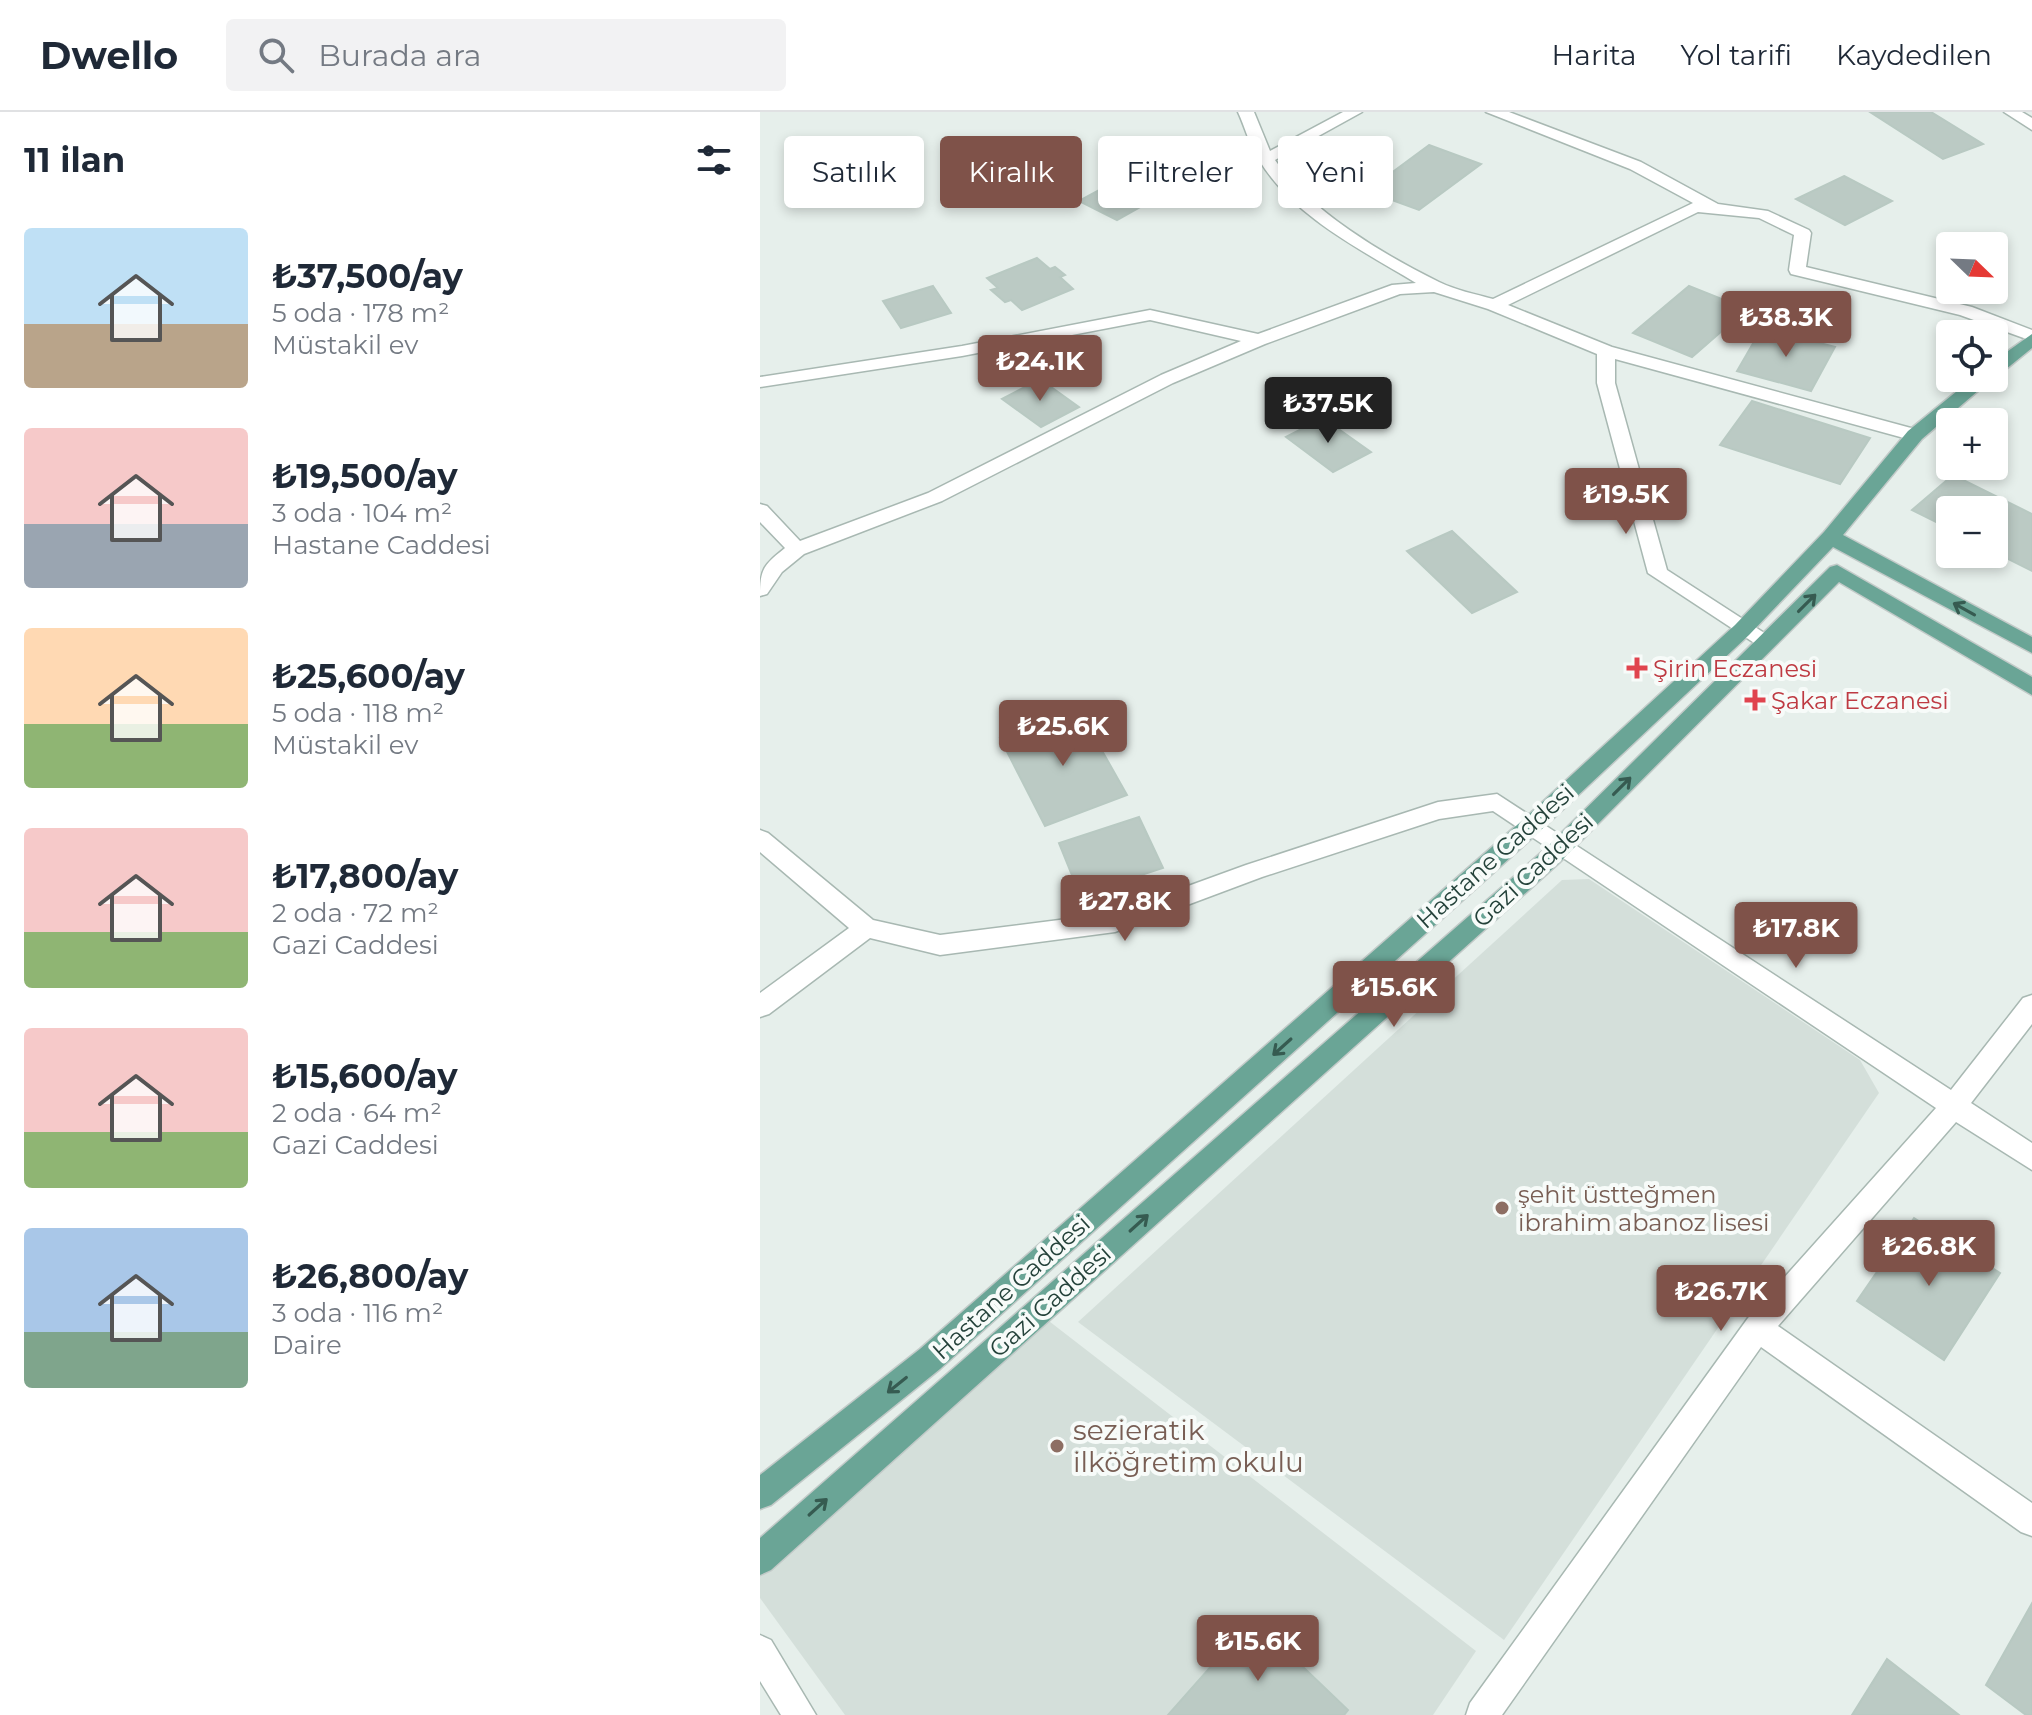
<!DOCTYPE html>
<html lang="tr">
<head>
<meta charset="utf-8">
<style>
  :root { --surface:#fff; --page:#f2f2f3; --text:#1f2937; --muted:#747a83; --line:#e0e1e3; --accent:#7f5249 }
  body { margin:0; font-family:Montserrat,sans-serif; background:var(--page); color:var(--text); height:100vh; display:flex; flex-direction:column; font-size:30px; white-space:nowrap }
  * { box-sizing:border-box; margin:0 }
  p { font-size:26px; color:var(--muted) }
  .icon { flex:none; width:44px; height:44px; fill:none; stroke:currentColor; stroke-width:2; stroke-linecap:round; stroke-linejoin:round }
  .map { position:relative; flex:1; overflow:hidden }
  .sheet { display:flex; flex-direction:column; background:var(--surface); width:760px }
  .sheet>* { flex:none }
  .banner { position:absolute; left:24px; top:24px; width:760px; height:72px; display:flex; gap:16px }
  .needle { width:52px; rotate:113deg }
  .tools { position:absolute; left:1176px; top:120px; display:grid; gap:16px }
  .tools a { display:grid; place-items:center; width:72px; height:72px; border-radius:8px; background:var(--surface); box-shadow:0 4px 12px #0003; font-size:40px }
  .price { position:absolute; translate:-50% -68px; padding:0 18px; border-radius:8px; background:var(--accent); color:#fff; font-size:26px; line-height:52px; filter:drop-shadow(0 2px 4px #0008) }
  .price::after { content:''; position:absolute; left:50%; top:48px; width:24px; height:18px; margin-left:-12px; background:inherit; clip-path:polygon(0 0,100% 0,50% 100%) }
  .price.on { background:#222; color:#fff }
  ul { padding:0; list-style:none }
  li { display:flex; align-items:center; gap:24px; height:200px; padding:0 24px }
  li span { display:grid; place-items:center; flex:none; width:224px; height:160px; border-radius:8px; color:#555 }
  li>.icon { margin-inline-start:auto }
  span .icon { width:96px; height:96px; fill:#fffc; stroke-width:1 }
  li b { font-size:34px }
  h2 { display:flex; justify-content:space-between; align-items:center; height:96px; padding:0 24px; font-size:34px }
  .pill { padding:0 28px; border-radius:8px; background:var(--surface); box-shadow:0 4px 12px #0003; font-size:28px; line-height:72px }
  .pill.on { background:var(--accent); color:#fff }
  header { display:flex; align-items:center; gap:48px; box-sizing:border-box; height:112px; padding:0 40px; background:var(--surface); border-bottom:2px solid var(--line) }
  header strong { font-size:38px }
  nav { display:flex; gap:44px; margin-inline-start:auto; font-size:28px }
  .search { width:560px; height:72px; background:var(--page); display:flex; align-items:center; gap:20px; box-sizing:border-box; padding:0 28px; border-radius:8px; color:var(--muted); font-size:30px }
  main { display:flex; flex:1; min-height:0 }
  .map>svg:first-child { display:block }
  .built { fill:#d4dfda }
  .building { fill:#bbcac4; stroke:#b8c9c2; stroke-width:2 }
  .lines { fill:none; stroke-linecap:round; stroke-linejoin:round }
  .minor-casing { stroke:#a8b8b2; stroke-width:3 }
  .major-casing { stroke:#c2cac8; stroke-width:3 }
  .minor { fill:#fff; fill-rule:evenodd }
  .major { fill:#6aa596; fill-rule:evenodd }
  .oneway { stroke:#365b51 }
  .health-dot { fill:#e0444e; stroke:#f7fbf9; stroke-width:3 }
  .education-dot { fill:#8d6e63; stroke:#f7fbf9; stroke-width:3 }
  .labels { text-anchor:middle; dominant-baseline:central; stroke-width:8; stroke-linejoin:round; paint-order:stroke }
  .health-label { font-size:24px; fill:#be3a42; stroke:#f7fbf9; text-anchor:start }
  .street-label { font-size:24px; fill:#24423a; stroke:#f7fbf9 }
  .education-label { font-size:24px; fill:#785e54; stroke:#f7fbf9; text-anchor:start }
  .near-education-label { font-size:28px; fill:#785e54; stroke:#f7fbf9; text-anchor:start }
</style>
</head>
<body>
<header>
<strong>Dwello</strong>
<div class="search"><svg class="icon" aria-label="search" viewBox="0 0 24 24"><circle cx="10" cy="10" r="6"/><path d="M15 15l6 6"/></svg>Burada ara</div>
<nav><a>Harita</a><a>Yol tarifi</a><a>Kaydedilen</a></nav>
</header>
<main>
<section class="sheet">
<h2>11 ilan<svg class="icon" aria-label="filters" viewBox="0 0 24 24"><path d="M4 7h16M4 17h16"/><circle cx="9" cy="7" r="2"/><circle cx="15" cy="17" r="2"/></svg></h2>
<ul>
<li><span style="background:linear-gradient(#bfe0f5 60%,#b9a48a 0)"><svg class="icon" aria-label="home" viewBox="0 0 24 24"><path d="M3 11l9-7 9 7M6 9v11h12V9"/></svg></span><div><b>₺37,500/ay</b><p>5 oda · 178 m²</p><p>Müstakil ev</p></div></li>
<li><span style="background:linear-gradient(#f6c9c9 60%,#9aa5b1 0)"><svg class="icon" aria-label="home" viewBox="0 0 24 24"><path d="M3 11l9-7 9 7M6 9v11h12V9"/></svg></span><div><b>₺19,500/ay</b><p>3 oda · 104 m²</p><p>Hastane Caddesi</p></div></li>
<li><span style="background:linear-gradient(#ffd9b3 60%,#8fb573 0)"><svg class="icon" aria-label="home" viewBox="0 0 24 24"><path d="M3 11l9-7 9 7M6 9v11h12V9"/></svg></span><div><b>₺25,600/ay</b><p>5 oda · 118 m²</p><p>Müstakil ev</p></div></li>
<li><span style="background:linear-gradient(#f6c9c9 65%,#8fb573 0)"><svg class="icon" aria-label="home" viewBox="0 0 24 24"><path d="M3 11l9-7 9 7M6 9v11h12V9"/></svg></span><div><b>₺17,800/ay</b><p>2 oda · 72 m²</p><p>Gazi Caddesi</p></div></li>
<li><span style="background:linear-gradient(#f6c9c9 65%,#8fb573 0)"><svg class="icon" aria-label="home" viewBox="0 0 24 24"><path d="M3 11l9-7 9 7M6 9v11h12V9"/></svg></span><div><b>₺15,600/ay</b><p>2 oda · 64 m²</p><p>Gazi Caddesi</p></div></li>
<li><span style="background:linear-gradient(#a9c7e8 65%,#7fa58c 0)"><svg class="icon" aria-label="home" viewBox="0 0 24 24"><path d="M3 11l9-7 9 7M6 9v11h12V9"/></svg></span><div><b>₺26,800/ay</b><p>3 oda · 116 m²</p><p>Daire</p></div></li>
</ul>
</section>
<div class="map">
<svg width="1272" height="1603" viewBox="0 0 1272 1603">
  <rect width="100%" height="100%" fill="#e6efeb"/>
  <!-- built -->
  <g class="built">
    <path d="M829,767L1100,948L1119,981L744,1528L318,1210L802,768Z"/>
    <path d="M285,1206L716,1539L673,1603H85L0,1486V1463Z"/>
  </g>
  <!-- building -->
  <g class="building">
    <path d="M1110,0H1171L1223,32L1183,47Z"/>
    <path d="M669,33L721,52L659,98L607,79Z"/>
    <path d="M374,59L412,77L357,108L319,89Z"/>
    <path d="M1084,64L1132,89L1085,113L1036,87Z"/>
    <path d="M277,146L290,157L295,155L305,163L300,165L313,177L262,198L251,188L245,190L231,178L238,176L227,166Z"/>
    <path d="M173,174L191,201L141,216L123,189Z"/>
    <path d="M929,174L987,197L932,245L873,221Z"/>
    <path d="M1002,216L1075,235L1051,279L977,259Z"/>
    <path d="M280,267L319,295L281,315L242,287Z"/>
    <path d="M992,289L1110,326L1080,372L960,333Z"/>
    <path d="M563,306L611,340L573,360L526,325Z"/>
    <path d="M1193,363L1272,402V459L1234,440V398H1190V417L1152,398Z"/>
    <path d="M692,419L757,480L712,501L647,439Z"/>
    <path d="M319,598L367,683L285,714L240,626Z"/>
    <path d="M379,705L403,756L320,783L299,731Z"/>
    <path d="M1154,1106L1240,1161L1184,1248L1097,1189Z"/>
    <path d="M1271,1493L1272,1603H1266L1226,1573Z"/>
    <path d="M493,1507L588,1598L584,1603H408Z"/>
    <path d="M1127,1547L1199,1603H1092Z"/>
  </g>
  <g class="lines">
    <!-- minor casing -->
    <g class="minor-casing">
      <g id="minor">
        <path d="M478,0H494L510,39L583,0H602L515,48C550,99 624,143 679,170C695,178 715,182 733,187L933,91L870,57L726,0H749L881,50L958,92L1008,99L1049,118L1051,121L1046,155L1212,195L1272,218V229L1200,203L1031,162L1029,158L1034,123L999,106L938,100L748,193L852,235L1162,319L1164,323L1155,329L855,247V271L907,458L1012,526L1015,531L1012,536L1005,538L888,461L837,271V242L728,197L674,180L640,182L505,232L413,271L182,389L44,442L22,460L7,482L0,484C0,456 4,453 25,436L0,410V392L7,394L40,429L168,381L401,263L481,229L390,208L202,244L0,275V265L202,234L390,198L498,222L632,173L656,171C600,137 532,104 498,46C489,32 485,15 478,0Z"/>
        <path d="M1244,0H1262L1272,6V18Z"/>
        <path d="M737,682L1191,978L1263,886L1272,883V912L1211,991L1272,1031V1058L1196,1010L1018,1214L1272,1391V1424L1261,1420L1001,1235L742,1603H706L710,1591L988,1206L1176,996L733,699L679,707L502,765L355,820L180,843L110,826L9,902L0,905V881L89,816L0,740V718L8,721L113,808L180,823L354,801L486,753L678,690Z"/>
        <path d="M0,1523L11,1528L56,1603H21L0,1569Z"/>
      </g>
    </g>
    <!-- major casing -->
    <g class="major-casing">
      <g id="major">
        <path d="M1272,222V236L1240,262L1234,263V249Z"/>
        <path d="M1213,266H1233L1162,327L1083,423L1272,525V541L1073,435L989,523L781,718L180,1257L11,1393L0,1397V1363L160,1237L765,706L975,513L1064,420L1148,319Z"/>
        <path d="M1077,453L1272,565V583L1079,470L799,751L11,1458L0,1463V1426L783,739L1070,455Z"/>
      </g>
    </g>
    <!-- minor -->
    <use href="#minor" class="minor"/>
    <!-- major -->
    <use href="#major" class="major"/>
  </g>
  <!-- one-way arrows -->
  <defs><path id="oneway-shaft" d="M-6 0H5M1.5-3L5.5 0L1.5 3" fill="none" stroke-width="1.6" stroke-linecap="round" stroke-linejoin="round" transform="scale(2)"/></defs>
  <g class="oneway">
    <use href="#oneway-shaft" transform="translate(1047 491) rotate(-45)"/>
    <use href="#oneway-shaft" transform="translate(1204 497) rotate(-151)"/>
    <use href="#oneway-shaft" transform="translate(862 674) rotate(-45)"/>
    <use href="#oneway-shaft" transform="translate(522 935) rotate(138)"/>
    <use href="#oneway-shaft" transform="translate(379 1111) rotate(-42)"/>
    <use href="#oneway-shaft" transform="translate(137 1273) rotate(141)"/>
    <use href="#oneway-shaft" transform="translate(58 1395) rotate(-42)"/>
  </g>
  <!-- markers -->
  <g class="health-dot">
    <path d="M873 544h8v8h8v8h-8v8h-8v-8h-8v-8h8z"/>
    <path d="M991 576h8v8h8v8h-8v8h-8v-8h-8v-8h8z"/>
  </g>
  <g class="education-dot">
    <circle cx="742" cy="1096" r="8"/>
    <circle cx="297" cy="1334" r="8"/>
  </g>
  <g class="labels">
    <!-- health labels -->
    <g class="health-label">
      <text x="893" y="556">Şirin Eczanesi</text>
      <text x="1011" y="588">Şakar Eczanesi</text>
    </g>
    <!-- street labels -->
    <g class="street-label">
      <text transform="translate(735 744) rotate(-42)">Hastane Caddesi</text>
      <text transform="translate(773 758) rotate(-43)">Gazi Caddesi</text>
      <text transform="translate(251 1175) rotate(-42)">Hastane Caddesi</text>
      <text transform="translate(290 1189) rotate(-42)">Gazi Caddesi</text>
    </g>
    <!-- education labels -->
    <g class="education-label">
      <text x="758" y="1082">şehit üstteğmen<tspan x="758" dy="28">ibrahim abanoz lisesi</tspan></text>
    </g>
    <!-- near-education labels -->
    <g class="near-education-label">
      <text x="313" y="1318">sezieratik<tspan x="313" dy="32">ilköğretim okulu</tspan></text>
    </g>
  </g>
</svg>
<div class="tools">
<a><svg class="needle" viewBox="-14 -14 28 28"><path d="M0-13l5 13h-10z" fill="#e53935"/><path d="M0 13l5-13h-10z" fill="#747a83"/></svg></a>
<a><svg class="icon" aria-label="locate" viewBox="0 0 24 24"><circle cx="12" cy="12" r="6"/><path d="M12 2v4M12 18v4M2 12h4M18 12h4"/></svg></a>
<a>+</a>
<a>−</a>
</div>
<b class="price" style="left:1026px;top:247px">₺38.3K</b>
<b class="price" style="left:280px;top:291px">₺24.1K</b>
<b class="price on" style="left:568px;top:333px">₺37.5K</b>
<b class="price" style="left:866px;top:424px">₺19.5K</b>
<b class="price" style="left:303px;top:656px">₺25.6K</b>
<b class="price" style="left:365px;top:831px">₺27.8K</b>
<b class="price" style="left:1036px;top:858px">₺17.8K</b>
<b class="price" style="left:634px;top:917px">₺15.6K</b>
<b class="price" style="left:1169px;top:1176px">₺26.8K</b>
<b class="price" style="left:961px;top:1221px">₺26.7K</b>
<b class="price" style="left:498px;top:1571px">₺15.6K</b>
<div class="banner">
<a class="pill">Satılık</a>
<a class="pill on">Kiralık</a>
<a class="pill">Filtreler</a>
<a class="pill">Yeni</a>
</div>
</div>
</main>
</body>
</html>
